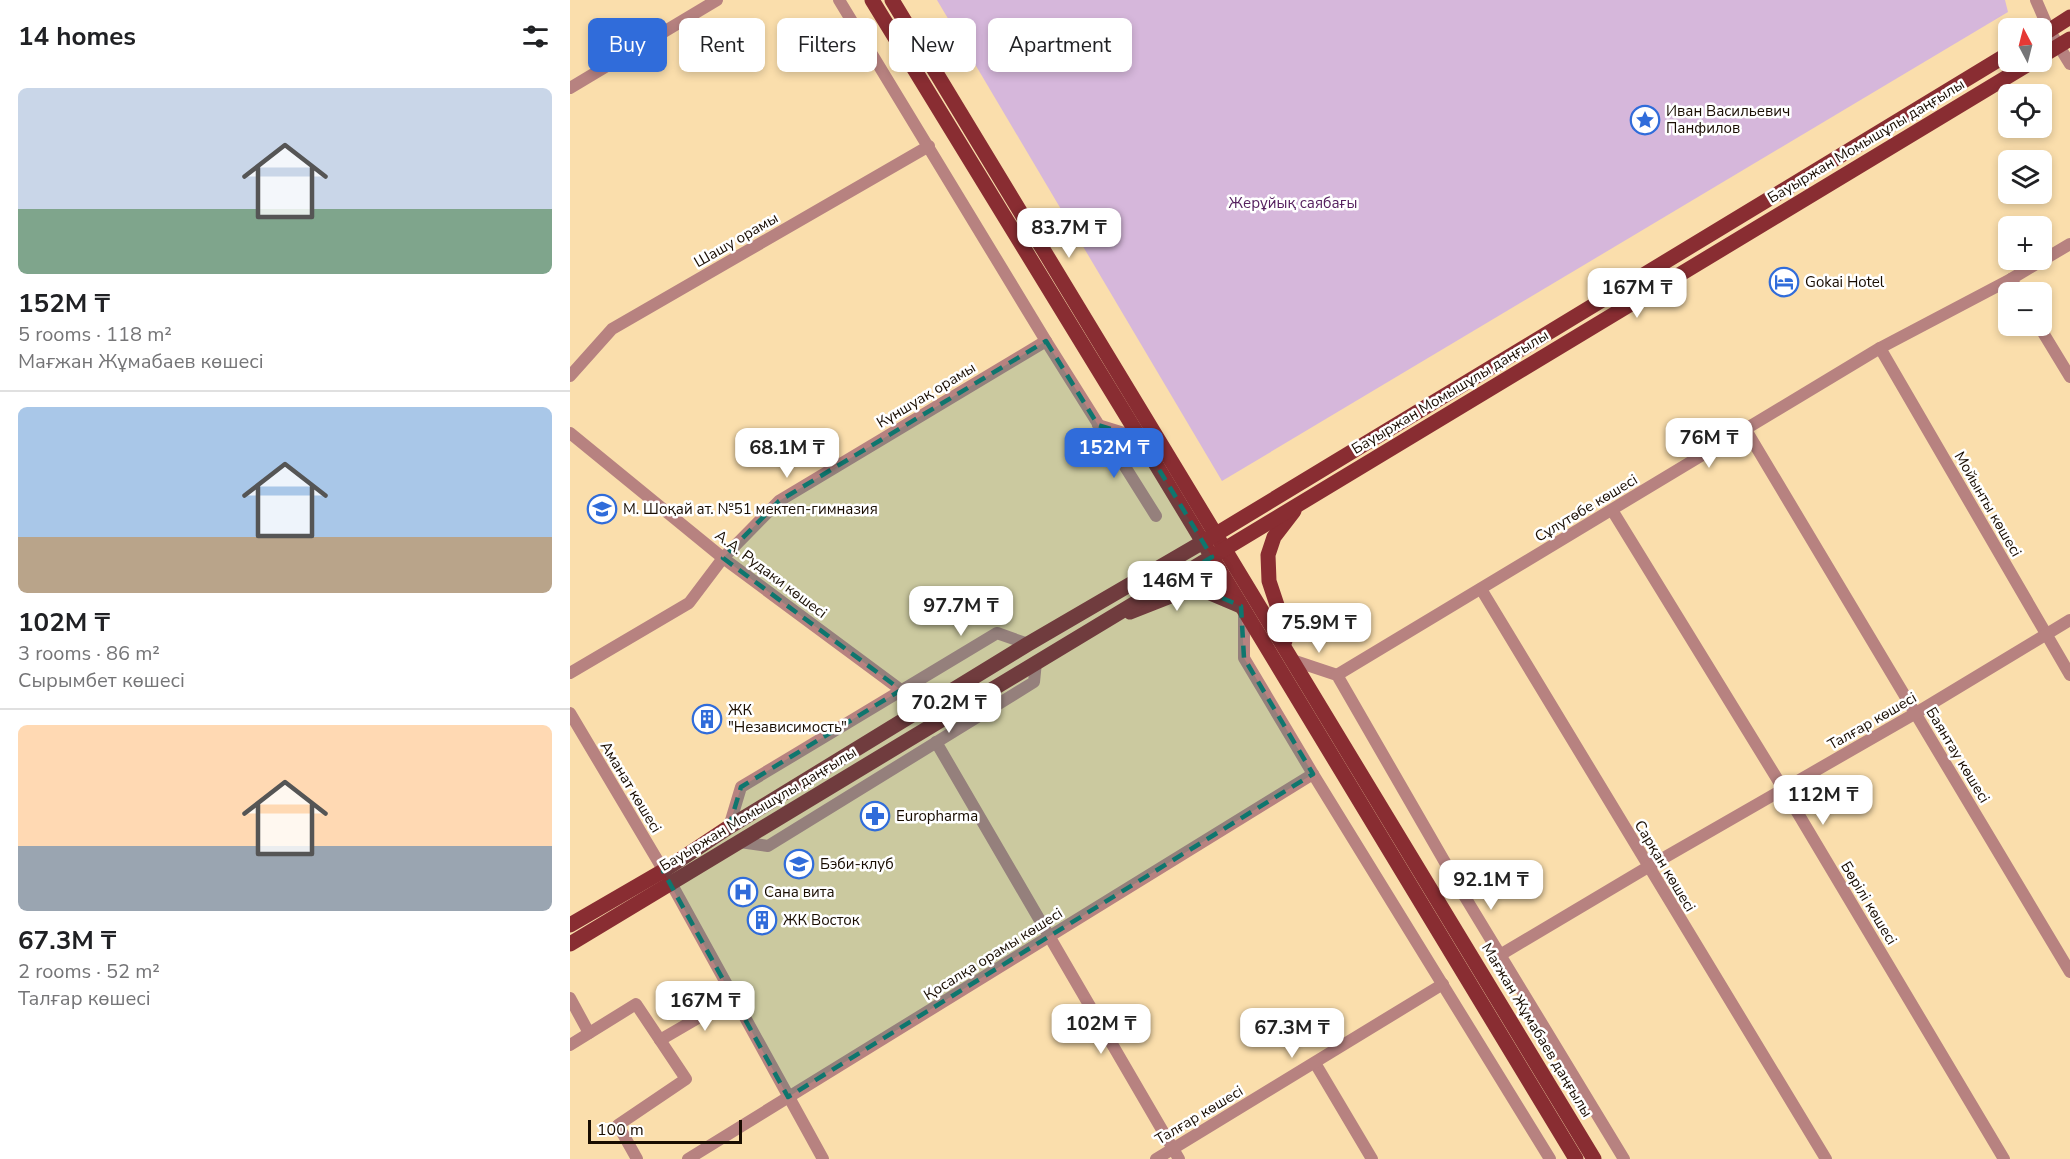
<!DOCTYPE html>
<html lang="en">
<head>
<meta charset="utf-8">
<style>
  :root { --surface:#fff; --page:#f2f2f2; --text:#202124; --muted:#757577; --line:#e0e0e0; --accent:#306cda }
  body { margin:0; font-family:"Nunito Sans",sans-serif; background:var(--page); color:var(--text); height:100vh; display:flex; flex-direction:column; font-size:22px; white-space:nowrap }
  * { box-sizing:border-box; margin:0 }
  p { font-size:20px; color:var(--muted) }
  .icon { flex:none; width:33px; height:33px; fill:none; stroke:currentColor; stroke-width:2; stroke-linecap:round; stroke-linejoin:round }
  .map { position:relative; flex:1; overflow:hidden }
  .sheet { display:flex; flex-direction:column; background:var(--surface); width:570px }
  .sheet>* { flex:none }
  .hud { position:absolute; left:18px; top:18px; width:570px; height:54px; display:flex; gap:12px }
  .needle { width:39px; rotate:353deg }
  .tools { position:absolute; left:1428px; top:18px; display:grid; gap:12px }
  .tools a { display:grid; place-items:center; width:54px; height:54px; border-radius:9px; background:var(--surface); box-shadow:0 3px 9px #0003; font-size:30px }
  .scale { position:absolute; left:18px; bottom:15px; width:154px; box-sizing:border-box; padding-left:6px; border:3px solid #180c00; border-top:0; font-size:16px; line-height:21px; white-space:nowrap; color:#180c00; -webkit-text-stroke:4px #fff; paint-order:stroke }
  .price { position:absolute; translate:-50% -51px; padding:0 14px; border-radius:12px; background:#fff; color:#222; font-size:20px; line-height:39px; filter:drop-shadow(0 2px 3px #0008) }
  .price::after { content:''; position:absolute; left:50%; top:36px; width:18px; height:14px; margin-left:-9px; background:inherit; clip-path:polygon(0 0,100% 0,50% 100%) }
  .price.active { background:var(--accent); color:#fff }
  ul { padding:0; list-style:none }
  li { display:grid; align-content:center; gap:12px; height:318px; padding:0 18px }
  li+li { border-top:2px solid var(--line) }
  li span { display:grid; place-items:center; height:186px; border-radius:9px; color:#555 }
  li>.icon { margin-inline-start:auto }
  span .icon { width:108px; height:108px; fill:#fffc; stroke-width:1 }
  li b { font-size:26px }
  h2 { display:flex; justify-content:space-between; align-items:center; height:72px; padding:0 18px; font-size:26px }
  .chip { padding:0 21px; border-radius:9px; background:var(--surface); box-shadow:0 3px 9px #0003; font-size:21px; line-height:54px }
  .chip.active { background:var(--accent); color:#fff }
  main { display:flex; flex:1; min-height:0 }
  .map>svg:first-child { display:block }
  .green { fill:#d6b7db }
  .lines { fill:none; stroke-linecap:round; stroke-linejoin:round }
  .minor { stroke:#b78280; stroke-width:12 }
  .major { stroke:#892d32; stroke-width:15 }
  .marked { fill:#0f766e; fill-opacity:0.2; stroke:#0f766e; stroke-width:4.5; stroke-dasharray:12 8; stroke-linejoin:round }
  .labels { text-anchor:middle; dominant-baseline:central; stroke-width:5; stroke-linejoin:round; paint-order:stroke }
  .poi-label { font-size:15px; fill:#180c00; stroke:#fff; text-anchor:start }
  .street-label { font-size:15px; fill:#180c00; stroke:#fff }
  .park-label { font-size:15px; fill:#56215f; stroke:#fff }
</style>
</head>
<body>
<main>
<section class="sheet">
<h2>14 homes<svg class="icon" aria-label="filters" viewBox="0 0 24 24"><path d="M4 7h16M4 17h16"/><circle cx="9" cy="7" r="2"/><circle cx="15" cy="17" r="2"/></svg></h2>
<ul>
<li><span style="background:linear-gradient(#c9d6e8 65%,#7fa58c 0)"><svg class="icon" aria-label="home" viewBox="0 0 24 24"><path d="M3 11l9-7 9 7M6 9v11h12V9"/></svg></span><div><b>152M ₸</b><p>5 rooms · 118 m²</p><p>Мағжан Жұмабаев көшесі</p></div></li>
<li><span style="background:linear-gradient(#a9c7e8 70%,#b9a48a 0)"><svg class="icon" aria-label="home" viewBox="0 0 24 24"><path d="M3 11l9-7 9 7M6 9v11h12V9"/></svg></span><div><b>102M ₸</b><p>3 rooms · 86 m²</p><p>Сырымбет көшесі</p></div></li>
<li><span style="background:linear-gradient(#ffd9b3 65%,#9aa5b1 0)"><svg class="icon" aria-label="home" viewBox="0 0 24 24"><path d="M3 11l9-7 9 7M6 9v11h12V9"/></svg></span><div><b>67.3M ₸</b><p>2 rooms · 52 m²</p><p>Талғар көшесі</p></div></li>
</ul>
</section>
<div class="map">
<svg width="1500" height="1159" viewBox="0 0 1500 1159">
  <rect width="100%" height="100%" fill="#fadeac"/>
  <!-- green -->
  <path class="green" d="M367,0H1435L1438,12L652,481Z"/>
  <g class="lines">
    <!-- minor -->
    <g class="minor">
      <path d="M269,0L476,341L586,516"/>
      <path d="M1466,0L1479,30L1500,64"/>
      <path d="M0,88L147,0"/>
      <path d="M1441,279L1449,292"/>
      <path d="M1469,326L1500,377"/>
      <path d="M1310,348L1500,675"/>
      <path d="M0,376L42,329L359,146"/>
      <path d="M528,425L570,438"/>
      <path d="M1176,430L1500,972"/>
      <path d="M0,433L153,558L331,690"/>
      <path d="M1042,510L1214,790L1434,1159"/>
      <path d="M911,589L1256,1159"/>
      <path d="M674,611V658L743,774L980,1159"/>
      <path d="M722,660L767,675L895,897L1054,1159"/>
      <path d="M0,673L119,603L153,558L209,501L476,341"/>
      <path d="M767,675L1310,348L1441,279L1500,244"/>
      <path d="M0,713L101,883L253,1159"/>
      <path d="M366,742L609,1159"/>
      <path d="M159,827L171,787L427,633L458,644"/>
      <path d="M170,842L198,846L464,682L466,662"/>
      <path d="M930,955L1078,867L1346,713L1500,620"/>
      <path d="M0,998L19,1033"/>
      <path d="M90,1040L164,997"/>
      <path d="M0,1045L66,1004L116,1079L48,1125L67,1159"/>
      <path d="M745,1063L802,1159"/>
      <path d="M118,1159L743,774"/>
      <path d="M586,1159L873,984"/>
    </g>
    <!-- major -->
    <g class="major">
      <path d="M302,0L570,438L1006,1159"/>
      <path d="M322,0L1024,1159"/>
      <path d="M1472,35L1500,17"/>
      <path d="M1472,56L1500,39"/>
      <path d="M560,612L621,588L631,589L671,606"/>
      <path d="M715,641L710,614L699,581L698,555L704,537L724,511"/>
      <path d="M0,925L93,871L159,827L458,644L633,542L1438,54"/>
      <path d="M0,944L1462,62"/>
    </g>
  </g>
  <!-- marked area -->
  <path class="marked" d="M476,341L528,425L570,438L642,557L593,586L631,589L671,606L674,658L743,774L218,1097L93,871L159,827L171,787L331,690L153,558L209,501Z"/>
  <!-- icons -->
  <defs>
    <g id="sight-ring" transform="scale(1.5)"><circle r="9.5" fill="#fff" stroke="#306cda" stroke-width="1.5"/><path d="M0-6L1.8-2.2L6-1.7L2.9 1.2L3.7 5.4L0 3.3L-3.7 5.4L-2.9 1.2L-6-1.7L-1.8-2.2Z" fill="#306cda"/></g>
    <g id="hotel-ring" transform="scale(1.5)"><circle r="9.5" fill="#fff" stroke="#306cda" stroke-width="1.5"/><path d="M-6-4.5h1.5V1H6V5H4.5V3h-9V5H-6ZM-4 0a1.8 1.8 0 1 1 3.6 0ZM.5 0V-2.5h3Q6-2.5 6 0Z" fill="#306cda"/></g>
    <g id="school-ring" transform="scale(1.5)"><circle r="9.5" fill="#fff" stroke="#306cda" stroke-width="1.5"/><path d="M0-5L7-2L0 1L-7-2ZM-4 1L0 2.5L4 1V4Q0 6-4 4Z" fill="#306cda"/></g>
    <g id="building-ring" transform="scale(1.5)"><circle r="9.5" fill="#fff" stroke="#306cda" stroke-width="1.5"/><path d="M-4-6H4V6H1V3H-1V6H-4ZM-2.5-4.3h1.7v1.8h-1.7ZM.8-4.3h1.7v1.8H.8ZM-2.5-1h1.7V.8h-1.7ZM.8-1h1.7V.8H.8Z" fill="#306cda"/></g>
    <g id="pharmacy-ring" transform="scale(1.5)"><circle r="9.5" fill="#fff" stroke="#306cda" stroke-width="1.5"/><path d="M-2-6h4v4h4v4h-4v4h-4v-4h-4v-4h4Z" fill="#306cda"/></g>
    <g id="hospital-ring" transform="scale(1.5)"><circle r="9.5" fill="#fff" stroke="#306cda" stroke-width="1.5"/><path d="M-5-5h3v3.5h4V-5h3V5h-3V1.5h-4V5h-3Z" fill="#306cda"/></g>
  </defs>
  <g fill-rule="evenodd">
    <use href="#sight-ring" x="1075" y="120"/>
    <use href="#hotel-ring" x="1214" y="282"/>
    <use href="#school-ring" x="32" y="509"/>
    <use href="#building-ring" x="137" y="719"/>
    <use href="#pharmacy-ring" x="305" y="816"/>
    <use href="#school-ring" x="229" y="864"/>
    <use href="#hospital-ring" x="173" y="892"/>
    <use href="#building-ring" x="192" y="920"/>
  </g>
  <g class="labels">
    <!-- poi labels -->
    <g class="poi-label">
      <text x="1096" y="111">Иван Васильевич<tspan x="1096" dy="17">Панфилов</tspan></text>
      <text x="1235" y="282">Gokai Hotel</text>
      <text x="53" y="509">М. Шоқай ат. №51 мектеп-гимназия</text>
      <text x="158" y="710">ЖК<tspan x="158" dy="17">"Независимость"</tspan></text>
      <text x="326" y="816">Europharma</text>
      <text x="250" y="864">Бэби-клуб</text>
      <text x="194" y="892">Сана вита</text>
      <text x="213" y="920">ЖК Восток</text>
    </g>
    <!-- street labels -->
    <g class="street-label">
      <text transform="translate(1296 141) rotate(-31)">Бауыржан Момышұлы даңғылы</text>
      <text transform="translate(166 240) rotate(-30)">Шашу орамы</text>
      <text transform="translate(880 392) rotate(-31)">Бауыржан Момышұлы даңғылы</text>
      <text transform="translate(356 395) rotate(-31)">Күншуақ орамы</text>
      <text transform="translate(1418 504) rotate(60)">Мойынты көшесі</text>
      <text transform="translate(1016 508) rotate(-31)">Сұлутөбе көшесі</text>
      <text transform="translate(201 574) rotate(37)">А.А. Рудаки көшесі</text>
      <text transform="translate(1302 721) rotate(-30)">Талғар көшесі</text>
      <text transform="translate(1388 755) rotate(59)">Баянтау көшесі</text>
      <text transform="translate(61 787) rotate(59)">Аманат көшесі</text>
      <text transform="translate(188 809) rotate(-31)">Бауыржан Момышұлы даңғылы</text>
      <text transform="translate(1095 866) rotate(59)">Сарқан көшесі</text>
      <text transform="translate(1299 903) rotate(59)">Бөрілі көшесі</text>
      <text transform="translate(423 954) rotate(-32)">Қосалқа орамы көшесі</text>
      <text transform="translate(967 1030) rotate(59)">Мағжан Жұмабаев даңғылы</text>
      <text transform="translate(629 1115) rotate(-31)">Талғар көшесі</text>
    </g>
    <!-- park labels -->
    <g class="park-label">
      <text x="723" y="203">Жерұйық саябағы</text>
    </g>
  </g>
</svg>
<div class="tools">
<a><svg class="needle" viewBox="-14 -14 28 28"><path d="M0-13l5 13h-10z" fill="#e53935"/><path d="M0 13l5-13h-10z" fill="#757577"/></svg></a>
<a><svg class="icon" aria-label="locate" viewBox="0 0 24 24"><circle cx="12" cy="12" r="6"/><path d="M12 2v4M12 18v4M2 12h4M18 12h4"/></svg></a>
<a><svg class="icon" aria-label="layers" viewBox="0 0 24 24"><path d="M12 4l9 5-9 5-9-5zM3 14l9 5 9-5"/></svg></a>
<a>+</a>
<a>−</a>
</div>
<div class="scale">100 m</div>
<b class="price" style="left:499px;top:259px">83.7M ₸</b>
<b class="price" style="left:1067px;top:319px">167M ₸</b>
<b class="price" style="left:1139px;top:469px">76M ₸</b>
<b class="price" style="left:217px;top:479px">68.1M ₸</b>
<b class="price active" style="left:544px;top:479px">152M ₸</b>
<b class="price" style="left:607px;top:612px">146M ₸</b>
<b class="price" style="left:391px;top:637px">97.7M ₸</b>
<b class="price" style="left:749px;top:654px">75.9M ₸</b>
<b class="price" style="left:379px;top:734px">70.2M ₸</b>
<b class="price" style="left:1253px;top:826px">112M ₸</b>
<b class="price" style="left:921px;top:911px">92.1M ₸</b>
<b class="price" style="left:135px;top:1032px">167M ₸</b>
<b class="price" style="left:531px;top:1055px">102M ₸</b>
<b class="price" style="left:722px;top:1059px">67.3M ₸</b>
<div class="hud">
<a class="chip active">Buy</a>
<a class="chip">Rent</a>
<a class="chip">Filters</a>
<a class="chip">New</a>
<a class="chip">Apartment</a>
</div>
</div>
</main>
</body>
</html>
